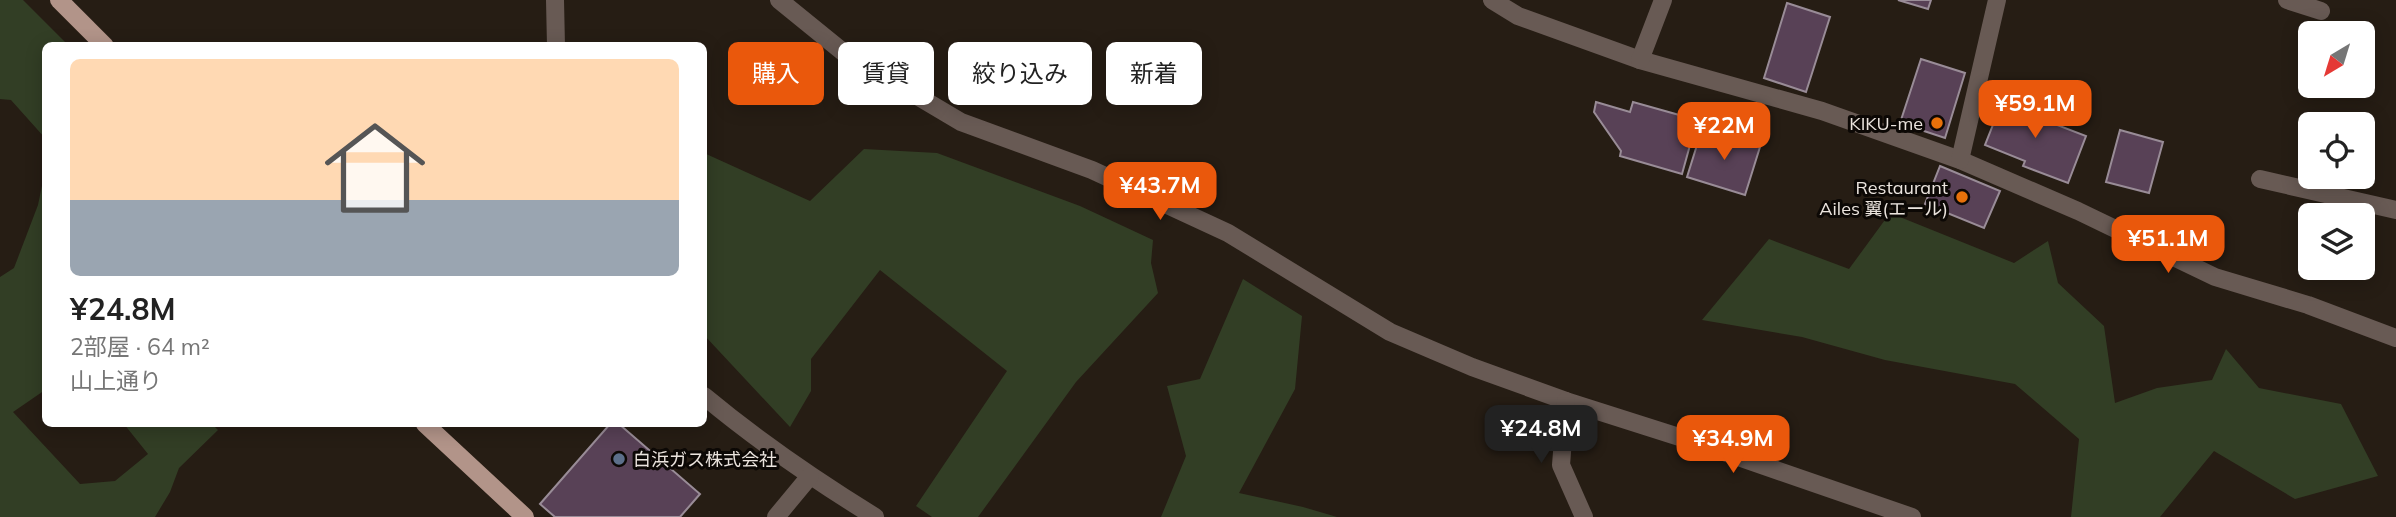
<!DOCTYPE html>
<html lang="ja">
<head>
<meta charset="utf-8">
<style>
  :root { --surface:#fff; --page:#f2f2f2; --text:#222; --muted:#767676; --accent:#ea580c }
  body { margin:0; font-family:Mulish,"Noto Sans JP",sans-serif; background:var(--page); color:var(--text); height:100vh; display:flex; flex-direction:column; font-size:26px; white-space:nowrap }
  * { box-sizing:border-box; margin:0 }
  p { font-size:23px; color:var(--muted) }
  .icon { flex:none; width:38px; height:38px; fill:none; stroke:currentColor; stroke-width:2; stroke-linecap:round; stroke-linejoin:round }
  .map { position:relative; flex:1; overflow:hidden }
  .side { position:absolute; left:42px; top:42px; width:665px; height:385px; display:flex; flex-direction:column; background:var(--surface); border-radius:10px; box-shadow:0 4px 18px #0003 }
  .side>* { flex:none }
  .hud { position:absolute; left:728px; top:42px; width:665px; height:63px; display:flex; gap:14px }
  .needle { width:46px; rotate:218deg }
  .controls { position:absolute; left:2298px; top:21px; display:grid; gap:14px }
  .controls a { display:grid; place-items:center; width:77px; height:77px; border-radius:10px; background:var(--surface); box-shadow:0 4px 18px #0003; font-size:35px }
  .price { position:absolute; translate:-50% -60px; padding:0 16px; border-radius:14px; background:var(--accent); color:#fff; font-size:23px; line-height:46px; filter:drop-shadow(0 2px 4px #0008) }
  .price::after { content:''; position:absolute; left:50%; top:42px; width:21px; height:16px; margin-left:-10px; background:inherit; clip-path:polygon(0 0,100% 0,50% 100%) }
  .price.current { background:#222; color:#fff }
  ul { padding:0; list-style:none }
  li { display:grid; align-content:center; gap:14px; height:371px; padding:0 28px }
  li span { display:grid; place-items:center; height:217px; border-radius:10px; color:#555 }
  li>.icon { margin-inline-start:auto }
  span .icon { width:126px; height:126px; fill:#fffc; stroke-width:1 }
  li b { font-size:30px }
  .tag { padding:0 24px; border-radius:10px; background:var(--surface); box-shadow:0 4px 18px #0003; font-size:24px; line-height:63px }
  .tag.current { background:var(--accent); color:#fff }
  .map>svg:first-child { display:block }
  .green { fill:#323e25 }
  .building { fill:#584156; stroke:#998c97; stroke-width:2 }
  .lines { fill:none; stroke-linecap:round; stroke-linejoin:round }
  .minor { stroke:#685a54; stroke-width:18 }
  .major { stroke:#b29489; stroke-width:18 }
  .food-dot { fill:#e8710a; stroke:#0c0805; stroke-width:2.5 }
  .service-dot { fill:#5c6f8a; stroke:#0c0805; stroke-width:2.5 }
  .labels { text-anchor:middle; dominant-baseline:central; stroke-width:6; stroke-linejoin:round; paint-order:stroke }
  .poi-label { font-size:18px; fill:#ebe4de; stroke:#0c0805; text-anchor:end }
</style>
</head>
<body>
<div class="map">
<svg width="2396" height="517" viewBox="0 0 2396 517">
  <rect width="100%" height="100%" fill="#261d14"/>
  <!-- green -->
  <g class="green">
    <path d="M0,0H23L68,45L46,46L45,138L11,100L0,99Z"/>
    <path d="M864,149L937,153L1080,206L1153,240L1151,263L1158,293L1076,382L978,517H932L916,506L1007,371L880,270L811,359V391L790,427L704,335V153L810,201Z"/>
    <path d="M45,171V390L13,412L80,484L115,481L148,454L124,424H212L218,430L179,468L170,492L155,517H0V277L14,268L38,205Z"/>
    <path d="M1890,213L2014,263L2048,241L2058,283L2104,326L2115,403L2157,388L2212,380L2226,349L2259,388L2341,404L2378,476L2295,499L2214,451L2160,517H2071L2079,439L2015,384L1885,360L1802,337L1702,320L1769,239L1849,269Z"/>
    <path d="M1243,279L1302,316L1295,389L1239,493L1303,507L1337,517H1161L1186,456L1167,386L1200,379Z"/>
  </g>
  <!-- building -->
  <g class="building">
    <path d="M1898,0H1931L1928,9Z"/>
    <path d="M1787,3L1830,17L1806,92L1764,78Z"/>
    <path d="M1921,59L1965,73L1945,138L1900,123Z"/>
    <path d="M2004,97L2047,113L2044,120L2086,136L2068,183L2023,166L2025,161L1985,145Z"/>
    <path d="M1596,102L1630,112L1633,102L1697,120L1682,174L1620,156L1621,151L1594,112Z"/>
    <path d="M1702,129L1760,147L1745,195L1687,177Z"/>
    <path d="M2120,130L2163,142L2149,193L2106,182Z"/>
    <path d="M1940,166L2000,191L1984,228L1925,204Z"/>
    <path d="M610,424H619L700,494L680,517H555L540,504Z"/>
  </g>
  <g class="lines">
    <!-- minor -->
    <g class="minor">
      <path d="M555,0L556,46"/>
      <path d="M779,0L843,52L961,122L1092,170L1228,233L1390,332L1472,367L1566,401L1698,443L1912,517"/>
      <path d="M1492,0L1518,16L1640,60L1822,111L1960,160L2078,211L2215,277L2308,305L2396,338"/>
      <path d="M2287,0L2321,11"/>
      <path d="M1640,60L1663,0"/>
      <path d="M1960,160L1997,0"/>
      <path d="M2260,179L2396,210"/>
      <path d="M704,396C758,441 815,480 875,517"/>
      <path d="M1566,401L1561,465L1584,517"/>
      <path d="M776,517L810,476"/>
    </g>
    <!-- major -->
    <g class="major">
      <path d="M59,0L105,46"/>
      <path d="M425,424L525,517"/>
    </g>
  </g>
  <!-- markers -->
  <g class="food-dot">
    <circle cx="1937" cy="123" r="7"/>
    <circle cx="1962" cy="197" r="7"/>
  </g>
  <circle class="service-dot" cx="619" cy="459" r="7"/>
  <g class="labels">
    <!-- poi labels -->
    <g class="poi-label">
      <text x="1923" y="123">KIKU-me</text>
      <text x="1948" y="187">Restaurant<tspan x="1948" dy="21">Ailes 翼(エール)</tspan></text>
      <text x="633" y="459" text-anchor="start">白浜ガス株式会社</text>
    </g>
  </g>
</svg>
<div class="controls">
<a><svg class="needle" viewBox="-14 -14 28 28"><path d="M0-13l5 13h-10z" fill="#e53935"/><path d="M0 13l5-13h-10z" fill="#767676"/></svg></a>
<a><svg class="icon" aria-label="locate" viewBox="0 0 24 24"><circle cx="12" cy="12" r="6"/><path d="M12 2v4M12 18v4M2 12h4M18 12h4"/></svg></a>
<a><svg class="icon" aria-label="layers" viewBox="0 0 24 24"><path d="M12 4l9 5-9 5-9-5zM3 14l9 5 9-5"/></svg></a>
</div>
<b class="price" style="left:2035px;top:140px">¥59.1M</b>
<b class="price" style="left:1724px;top:162px">¥22M</b>
<b class="price" style="left:1160px;top:222px">¥43.7M</b>
<b class="price" style="left:2168px;top:275px">¥51.1M</b>
<b class="price current" style="left:1541px;top:465px">¥24.8M</b>
<b class="price" style="left:1733px;top:475px">¥34.9M</b>
<div class="hud">
<a class="tag current">購入</a>
<a class="tag">賃貸</a>
<a class="tag">絞り込み</a>
<a class="tag">新着</a>
</div>
<section class="side">
<ul>
<li><span style="background:linear-gradient(#ffd9b3 65%,#9aa5b1 0)"><svg class="icon" aria-label="home" viewBox="0 0 24 24"><path d="M3 11l9-7 9 7M6 9v11h12V9"/></svg></span><div><b>¥24.8M</b><p>2部屋 · 64 m²</p><p>山上通り</p></div></li>
</ul>
</section>
</div>
</body>
</html>
